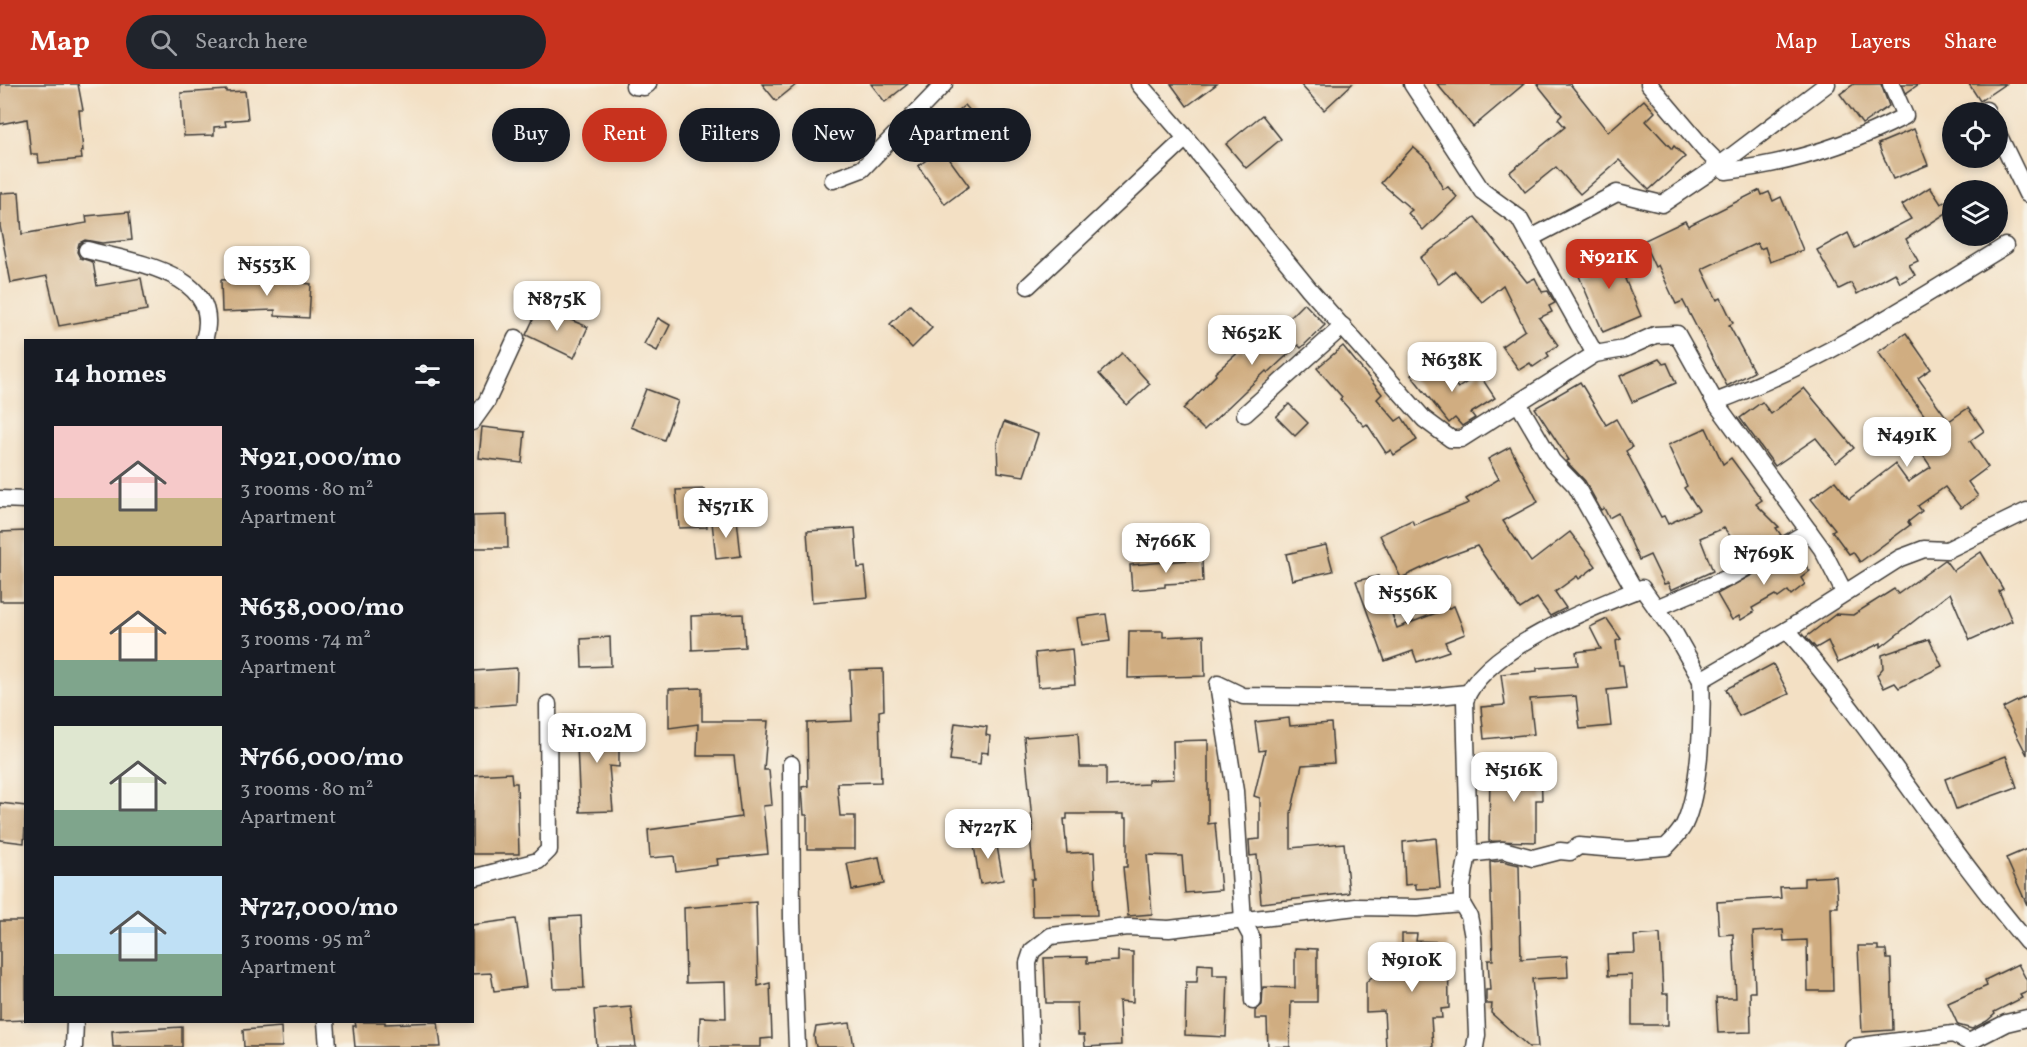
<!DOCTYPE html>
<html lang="en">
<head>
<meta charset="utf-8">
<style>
  :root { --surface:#171b24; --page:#20242c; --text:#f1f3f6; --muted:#9ea1a6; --accent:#c8321e }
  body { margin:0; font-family:Vollkorn,serif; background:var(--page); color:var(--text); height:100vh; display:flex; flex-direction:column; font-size:22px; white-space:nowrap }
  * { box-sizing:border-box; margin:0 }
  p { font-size:20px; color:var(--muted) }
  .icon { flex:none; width:33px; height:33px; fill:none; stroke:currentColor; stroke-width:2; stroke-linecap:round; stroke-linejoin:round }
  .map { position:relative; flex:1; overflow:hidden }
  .drawer { position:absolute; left:24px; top:255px; width:450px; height:684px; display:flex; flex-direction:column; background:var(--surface); border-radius:0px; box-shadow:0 3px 9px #0003 }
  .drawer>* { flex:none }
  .guide { position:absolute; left:492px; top:24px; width:570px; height:54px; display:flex; gap:12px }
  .fabs { position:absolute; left:1942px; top:18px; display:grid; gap:12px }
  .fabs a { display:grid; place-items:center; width:66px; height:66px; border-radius:50%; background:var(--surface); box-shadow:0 3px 9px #0003; font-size:30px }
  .price { position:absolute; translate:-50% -51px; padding:0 14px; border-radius:12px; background:#fff; color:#222; font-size:20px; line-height:39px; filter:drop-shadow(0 2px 3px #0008) }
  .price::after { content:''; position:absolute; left:50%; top:36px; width:18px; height:14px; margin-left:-9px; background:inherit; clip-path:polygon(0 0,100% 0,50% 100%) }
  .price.current { background:var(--accent); color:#fff }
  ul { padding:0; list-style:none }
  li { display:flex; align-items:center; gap:18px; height:150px; padding:0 30px }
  li span { display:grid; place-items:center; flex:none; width:168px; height:120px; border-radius:0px; color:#555 }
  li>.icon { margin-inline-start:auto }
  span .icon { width:72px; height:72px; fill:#fffc; stroke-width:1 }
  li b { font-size:26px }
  h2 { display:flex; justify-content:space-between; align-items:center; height:72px; padding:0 30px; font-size:26px }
  .chip { padding:0 21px; border-radius:27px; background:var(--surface); box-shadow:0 3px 9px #0003; font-size:21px; line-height:54px }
  .chip.current { background:var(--accent); color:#fff }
  header { display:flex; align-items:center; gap:36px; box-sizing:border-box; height:84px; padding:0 30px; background:var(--accent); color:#fff }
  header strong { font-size:28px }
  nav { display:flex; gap:33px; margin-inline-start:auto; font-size:21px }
  .search { width:420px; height:54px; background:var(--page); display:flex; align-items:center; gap:15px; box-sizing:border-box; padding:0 21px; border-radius:33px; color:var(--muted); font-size:22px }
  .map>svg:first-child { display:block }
  .building { fill:#d0ad81 }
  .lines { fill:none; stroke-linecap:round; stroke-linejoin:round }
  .minor-casing { stroke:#3c3935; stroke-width:19 }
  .minor { stroke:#fff; stroke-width:16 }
</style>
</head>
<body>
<header>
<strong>Map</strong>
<div class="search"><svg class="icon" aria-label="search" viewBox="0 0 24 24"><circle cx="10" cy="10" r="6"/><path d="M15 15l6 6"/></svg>Search here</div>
<nav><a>Map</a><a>Layers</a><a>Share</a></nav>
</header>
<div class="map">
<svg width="2027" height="963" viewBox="0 0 2027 963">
  <rect width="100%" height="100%" fill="#f7f3e8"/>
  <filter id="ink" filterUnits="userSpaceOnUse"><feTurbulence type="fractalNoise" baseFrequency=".0167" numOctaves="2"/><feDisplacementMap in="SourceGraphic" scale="12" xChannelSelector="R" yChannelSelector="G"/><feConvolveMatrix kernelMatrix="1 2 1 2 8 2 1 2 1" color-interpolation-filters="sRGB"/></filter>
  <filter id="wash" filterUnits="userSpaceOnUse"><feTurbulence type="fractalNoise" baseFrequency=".008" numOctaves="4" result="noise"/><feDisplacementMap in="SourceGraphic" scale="24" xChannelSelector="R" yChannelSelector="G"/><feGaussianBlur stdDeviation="1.35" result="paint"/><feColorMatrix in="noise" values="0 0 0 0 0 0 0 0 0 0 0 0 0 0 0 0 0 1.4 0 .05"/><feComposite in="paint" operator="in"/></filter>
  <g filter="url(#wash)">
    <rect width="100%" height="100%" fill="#f3e0c4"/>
    <g id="blocks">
      <!-- building -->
      <g class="building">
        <path d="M0,0H78L83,26H79L83,67L81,68L82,75L39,79L38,70H31L27,35L0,40Z"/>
        <path d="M762,0H797L776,17Z"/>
        <path d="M871,0H908L885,18Z"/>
        <path d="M1171,0H1217L1187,22Z"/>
        <path d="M1300,0H1352L1324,26Z"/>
        <path d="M1437,0H1524L1473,43Z"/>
        <path d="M1537,0H1570L1608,48L1644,16L1655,28L1646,37L1672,65L1674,62L1685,73L1649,106L1619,76L1580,110L1556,83L1525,108L1510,88L1565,43L1558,35L1562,31Z"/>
        <path d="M1854,0H1881L1889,22L1862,40L1840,10Z"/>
        <path d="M1902,0H1919L1906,9Z"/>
        <path d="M1969,0H2005L1980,17Z"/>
        <path d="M227,6V8L245,7L248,35L225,37L226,42L214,43V51L184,52L181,9Z"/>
        <path d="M965,21L987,46L950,76L969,102L945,120L918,82L955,56L942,40Z"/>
        <path d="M1262,31L1281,55L1246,84L1226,60Z"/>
        <path d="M1914,45L1928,81L1893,95L1878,60Z"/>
        <path d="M1413,63L1429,77L1443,105L1448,103L1457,113L1423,146L1408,129L1412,126L1381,99Z"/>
        <path d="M1930,103L1941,120L1946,117L1951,126L1906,155L1918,177L1909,181L1915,191L1900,199L1895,189L1857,210L1851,199L1839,205L1817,166L1848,149L1855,164L1911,135L1902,121Z"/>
        <path d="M1760,106L1762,111L1769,108L1773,117L1781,113L1803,166L1770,178L1765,163L1760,165L1757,159L1702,185L1717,216L1721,214L1733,239L1729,241L1754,288L1727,302L1683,217L1676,220L1658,181L1655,183L1643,157L1685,137L1688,142Z"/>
        <path d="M19,108L22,150L87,139L86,132L129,128L132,156L102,159L85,156L79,159L77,168L80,174L93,178L97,202L141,194L147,226L59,242L47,192L11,199L0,142V109Z"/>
        <path d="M1475,133L1527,198L1535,194L1542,208L1548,207L1555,219L1549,222L1552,228L1539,234L1558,261L1547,269L1549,272L1533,283L1530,279L1519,286L1502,262L1525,246L1503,201L1482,218L1455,187L1439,200L1420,174Z"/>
        <path d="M1615,163L1629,193L1625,195L1641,232L1603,248L1579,192L1586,189L1581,179Z"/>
        <path d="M254,194L311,200L309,234L275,232V226L222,228L221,196Z"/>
        <path d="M1304,219L1325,241L1301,264L1298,261L1268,289L1266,287L1204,346L1183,325L1216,291L1215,289L1242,265L1245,269L1268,248L1271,252Z"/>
        <path d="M910,221L932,244L912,264L890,240Z"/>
        <path d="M539,223L588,243L574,274L526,251Z"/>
        <path d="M658,234L670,241L657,267L644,260Z"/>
        <path d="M1906,249L1931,285L1918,294L1949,337L1968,324L1984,347L1970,357L1988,383L1968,398L1978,412L1961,424L1945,403L1918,422L1922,427L1908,438L1910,441L1860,478L1853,468L1849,470L1832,447L1835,445L1811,415L1835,397L1849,415L1895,380L1908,398L1931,383L1916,361L1936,347L1878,268Z"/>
        <path d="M1343,262L1382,310L1377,315L1396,337L1402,333L1417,356L1394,371L1391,366L1386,369L1367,340L1364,342L1340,315L1342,313L1317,284Z"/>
        <path d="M1122,269L1150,300L1127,321L1099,290Z"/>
        <path d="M1433,273L1458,304L1479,290L1495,314L1471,329L1475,334L1462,342L1455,334L1449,339L1411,291Z"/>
        <path d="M1659,275L1663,280L1667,279L1676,299L1632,318L1620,292Z"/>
        <path d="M1580,298L1606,341L1616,335L1632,363L1626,367L1661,433L1664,432L1668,440L1699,426L1684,404L1687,402L1668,361L1706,344L1723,380L1731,374L1762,416L1756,420L1779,443L1776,444L1781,451L1745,472L1724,444L1700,454L1713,487L1671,506L1668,499L1664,500L1650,471L1639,476L1618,429L1609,434L1604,424L1601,426L1585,397L1566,377L1569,376L1535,324Z"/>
        <path d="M1804,304L1854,364L1836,379L1816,354L1775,382L1740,334L1762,318L1771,330Z"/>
        <path d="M646,305L678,317L664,356L631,343Z"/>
        <path d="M1289,320L1308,339L1295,352L1276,333Z"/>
        <path d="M1004,338L1038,350L1024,392L998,388L997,358Z"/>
        <path d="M482,343L525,348L522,379L479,374Z"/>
        <path d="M1510,363L1538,418L1503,437L1531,478L1570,448L1596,482L1579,495L1577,492L1555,508L1566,524L1550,532L1537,514L1520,525L1477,462L1443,474L1401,494L1380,451L1412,436L1414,441L1469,419L1466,415L1499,395L1488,375Z"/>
        <path d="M705,405L707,443L679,444L676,406Z"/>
        <path d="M507,431L508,464H474L473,432Z"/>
        <path d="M737,435L741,472L716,475L712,438Z"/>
        <path d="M855,444L858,484L865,483L868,513L812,518L807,447Z"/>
        <path d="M26,447V517H0V448Z"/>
        <path d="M1326,461L1333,487L1292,496L1286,470Z"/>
        <path d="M1794,468L1810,487L1801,494L1805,500L1791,511L1788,507L1778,514L1775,511L1752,524L1754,528L1741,536L1739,532L1732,536L1717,510Z"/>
        <path d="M1981,468L2003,505L1999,507L2012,537L1970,556L1950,509L1881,563V559L1838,579L1828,557L1816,564L1806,553L1836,530L1853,531L1894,505L1898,510L1945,476L1953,487Z"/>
        <path d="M1202,475L1203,498L1165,500V503L1132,506L1130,481Z"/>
        <path d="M1378,492L1397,544L1454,522L1465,550L1445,558L1449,567L1417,578L1413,567L1385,577L1356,497Z"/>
        <path d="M743,530L745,563L692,566L691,532Z"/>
        <path d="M1106,530L1110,557L1081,561L1077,534Z"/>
        <path d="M1607,535L1621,555L1616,557L1619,581H1623L1626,604L1607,606L1611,642L1580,645L1576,612L1530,615L1534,650L1484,655L1481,623L1505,621L1501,590L1537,587V584L1578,581L1576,568L1601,565L1590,543Z"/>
        <path d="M1129,547H1163V553L1204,551L1205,592L1128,594Z"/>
        <path d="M610,553L611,582L582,583L581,555Z"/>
        <path d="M1929,555L1942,582L1899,604L1895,599L1884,604L1877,591L1883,584L1882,571Z"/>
        <path d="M1072,565L1075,600L1038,603L1035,569Z"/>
        <path d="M1773,580L1789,610L1739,632L1726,605Z"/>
        <path d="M517,584L516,620L474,623V587Z"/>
        <path d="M883,585L884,626L879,627L881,698L837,699L840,732H855V765H807V731H804L802,703L808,702L807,639L852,637L850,586Z"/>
        <path d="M702,604V637H768L764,686H769L772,721L763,722L768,770L717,775L718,781L676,787L674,772L650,774L648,746L741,733L734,672H697L698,640L669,644V605Z"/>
        <path d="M2027,612V671L2003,624Z"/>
        <path d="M1289,634L1290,642L1331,639L1334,679L1302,681L1291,729V764L1344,759L1349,809L1261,819L1257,771L1250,772L1249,756L1260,755V714L1254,712L1265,666L1259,667L1255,638Z"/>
        <path d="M576,639H619V683L609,682L613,727L580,728Z"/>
        <path d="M955,639L987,643L986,651L990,652L988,669L981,668L980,680L950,676Z"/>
        <path d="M1078,649L1080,683H1106V702L1148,700V696L1174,695L1173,657L1208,656V740L1215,739L1221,806L1185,809L1182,772L1147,771L1152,830L1128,832L1123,783H1127V734H1124V730H1067V735H1064L1067,769L1094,768L1097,831L1032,832L1031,795H1034L1030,751L1033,746L1024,653Z"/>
        <path d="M2006,672L2017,703L1956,725L1945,695Z"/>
        <path d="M1496,682H1541L1542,716H1536V758L1489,757L1490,689H1496Z"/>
        <path d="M511,689L512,699H517L519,770H472V691Z"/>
        <path d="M0,719L26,722L24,759L0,756Z"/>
        <path d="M995,751L1003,796L980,800L973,755Z"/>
        <path d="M1436,754L1440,804L1416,805V800L1405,801L1403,758Z"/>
        <path d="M2027,765V821L2006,774Z"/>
        <path d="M879,773L884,800L852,806L847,779Z"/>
        <path d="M1502,777L1519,781L1521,875L1567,872L1568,893L1532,895L1538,963H1529L1491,929L1492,920H1486V906H1490L1488,876H1493L1490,778Z"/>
        <path d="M1836,792L1838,823H1831L1833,907H1808L1807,856L1784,857L1783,846L1753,848L1755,908H1750L1751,948L1718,949L1716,914H1736L1733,850L1719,851L1717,818L1781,814L1780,803L1804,802V794Z"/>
        <path d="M756,818L758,902L770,899L772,954L761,955V963H699L700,933L726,934L725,898L686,899L684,824Z"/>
        <path d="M581,832L584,904L554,905L550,834Z"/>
        <path d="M516,835L526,903L494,907L491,889L472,890V841Z"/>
        <path d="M0,837H26V936L0,937Z"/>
        <path d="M1402,850H1417L1416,857L1448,858L1449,924L1441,925L1442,934H1431L1433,963H1386L1384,927L1366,928V898L1378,888L1402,887Z"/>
        <path d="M1660,850L1663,910H1668V941H1632V891L1608,892L1607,870L1635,869L1634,852Z"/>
        <path d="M1858,862H1878V866H1886L1887,875H1891L1893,946L1862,948Z"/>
        <path d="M1295,864L1317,865V918H1291L1290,963H1268L1267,935H1255V927L1262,921L1263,903L1295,904Z"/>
        <path d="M1118,867L1133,868V918L1119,917L1121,961L1085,963L1084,951H1078L1077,919H1046L1044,874L1087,873V879L1118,877Z"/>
        <path d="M1198,880L1213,881V891H1228L1226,953L1185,951L1186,898H1197Z"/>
        <path d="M2018,880L2027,897V908L2020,911L2022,914L1994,928L1995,930L1987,937L1972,945L1958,941L1948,919L1987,902L1985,896Z"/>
        <path d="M631,923L636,963H597L594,926Z"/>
        <path d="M355,938H385V940L438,938L441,963H355L353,942H356Z"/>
        <path d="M850,939L854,963H816L814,952L816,943Z"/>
        <path d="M182,943V963H113L112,947Z"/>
        <path d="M281,943L282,963H244L243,946Z"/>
      </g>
    </g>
  </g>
  <g filter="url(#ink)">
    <use href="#blocks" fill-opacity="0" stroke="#3c3935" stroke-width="1.5"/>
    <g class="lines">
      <!-- minor casing -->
      <g class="minor-casing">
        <g id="minor">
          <path d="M1139,0L1186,54L1309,205L1424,335L1451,355H1461L1595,270L1519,134L1482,107L1412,0"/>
          <path d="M1649,0L1704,65L1726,87C1789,80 1849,61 1905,32L1891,0"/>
          <path d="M634,2L644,3L648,0"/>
          <path d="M1986,26L1987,28"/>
          <path d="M1998,50L2027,110"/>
          <path d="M833,96L862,85L944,0"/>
          <path d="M1531,154L1617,109L1662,120L1720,81L1827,0"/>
          <path d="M87,166C132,178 225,189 204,256"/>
          <path d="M1028,202L1186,54"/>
          <path d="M1595,270L1624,265L1655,251L1677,250L1715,318C1819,280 1911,220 2005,162"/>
          <path d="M1715,318L1822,465L1844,508"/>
          <path d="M1518,319L1552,377L1576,402L1635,507"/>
          <path d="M1245,330L1343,242"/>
          <path d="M472,338L487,317L516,254"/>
          <path d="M0,415L26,416"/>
          <path d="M1656,524L1728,494L1809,447"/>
          <path d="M1787,546L1900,474L1924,465L1947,466L2027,427"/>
          <path d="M791,680L792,839L797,963"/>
          <path d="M1468,770L1503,766L1533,774L1560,767L1570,768L1579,762L1628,766L1666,763C1673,756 1680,749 1684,741C1700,708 1703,633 1701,596L1787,546C1874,645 1942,758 2027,858"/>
          <path d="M472,794L538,777L549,766L548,620"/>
          <path d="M1253,917L1251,852L1243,837L1235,707L1218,600L1243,612L1419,614L1467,609"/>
          <path d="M326,938L328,963"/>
          <path d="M74,963L75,938"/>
          <path d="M1031,963L1028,879L1032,867L1051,852L1128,843L1169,845L1356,823L1417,824L1462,820"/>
          <path d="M1475,963L1477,951L1473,853L1469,832L1462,820V802L1469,764L1465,617C1483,565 1593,523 1642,504L1675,550L1701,596"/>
          <path d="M1853,963L1953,950L1969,958L2006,939L2027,934"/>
        </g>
      </g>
      <!-- minor -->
      <use href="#minor" class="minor"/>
    </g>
  </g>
</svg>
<div class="fabs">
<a><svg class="icon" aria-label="locate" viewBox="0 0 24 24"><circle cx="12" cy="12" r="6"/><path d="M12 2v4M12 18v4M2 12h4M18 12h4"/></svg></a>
<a><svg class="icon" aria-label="layers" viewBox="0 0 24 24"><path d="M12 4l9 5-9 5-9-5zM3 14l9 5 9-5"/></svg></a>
</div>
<b class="price current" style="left:1609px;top:206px">₦921K</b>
<b class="price" style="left:267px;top:213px">₦553K</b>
<b class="price" style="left:557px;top:248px">₦875K</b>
<b class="price" style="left:1252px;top:282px">₦652K</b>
<b class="price" style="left:1452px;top:309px">₦638K</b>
<b class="price" style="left:1907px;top:384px">₦491K</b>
<b class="price" style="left:726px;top:455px">₦571K</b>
<b class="price" style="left:1166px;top:490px">₦766K</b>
<b class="price" style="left:1764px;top:502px">₦769K</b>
<b class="price" style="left:1408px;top:542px">₦556K</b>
<b class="price" style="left:597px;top:680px">₦1.02M</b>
<b class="price" style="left:1514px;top:719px">₦516K</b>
<b class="price" style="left:988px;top:776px">₦727K</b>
<b class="price" style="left:1412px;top:909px">₦910K</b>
<div class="guide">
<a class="chip">Buy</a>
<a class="chip current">Rent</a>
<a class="chip">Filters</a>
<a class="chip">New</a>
<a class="chip">Apartment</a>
</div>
<section class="drawer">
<h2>14 homes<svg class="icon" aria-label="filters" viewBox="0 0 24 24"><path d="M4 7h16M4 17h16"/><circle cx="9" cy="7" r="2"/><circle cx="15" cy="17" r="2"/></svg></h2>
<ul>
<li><span style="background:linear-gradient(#f6c9c9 60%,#c2b280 0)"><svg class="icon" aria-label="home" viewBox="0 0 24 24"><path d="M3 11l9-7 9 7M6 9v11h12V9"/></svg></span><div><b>₦921,000/mo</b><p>3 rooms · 80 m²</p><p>Apartment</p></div></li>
<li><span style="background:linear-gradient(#ffd9b3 70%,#7fa58c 0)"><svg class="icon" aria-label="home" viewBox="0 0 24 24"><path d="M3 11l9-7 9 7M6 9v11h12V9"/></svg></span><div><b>₦638,000/mo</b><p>3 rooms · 74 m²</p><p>Apartment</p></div></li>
<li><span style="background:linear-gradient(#dfe7d0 70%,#7fa58c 0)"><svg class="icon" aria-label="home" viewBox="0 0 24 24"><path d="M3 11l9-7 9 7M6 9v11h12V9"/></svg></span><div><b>₦766,000/mo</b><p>3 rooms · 80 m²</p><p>Apartment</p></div></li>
<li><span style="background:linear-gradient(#bfe0f5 65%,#7fa58c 0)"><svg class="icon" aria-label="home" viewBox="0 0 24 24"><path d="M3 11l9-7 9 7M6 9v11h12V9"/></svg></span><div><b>₦727,000/mo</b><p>3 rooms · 95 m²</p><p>Apartment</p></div></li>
</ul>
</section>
</div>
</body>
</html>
